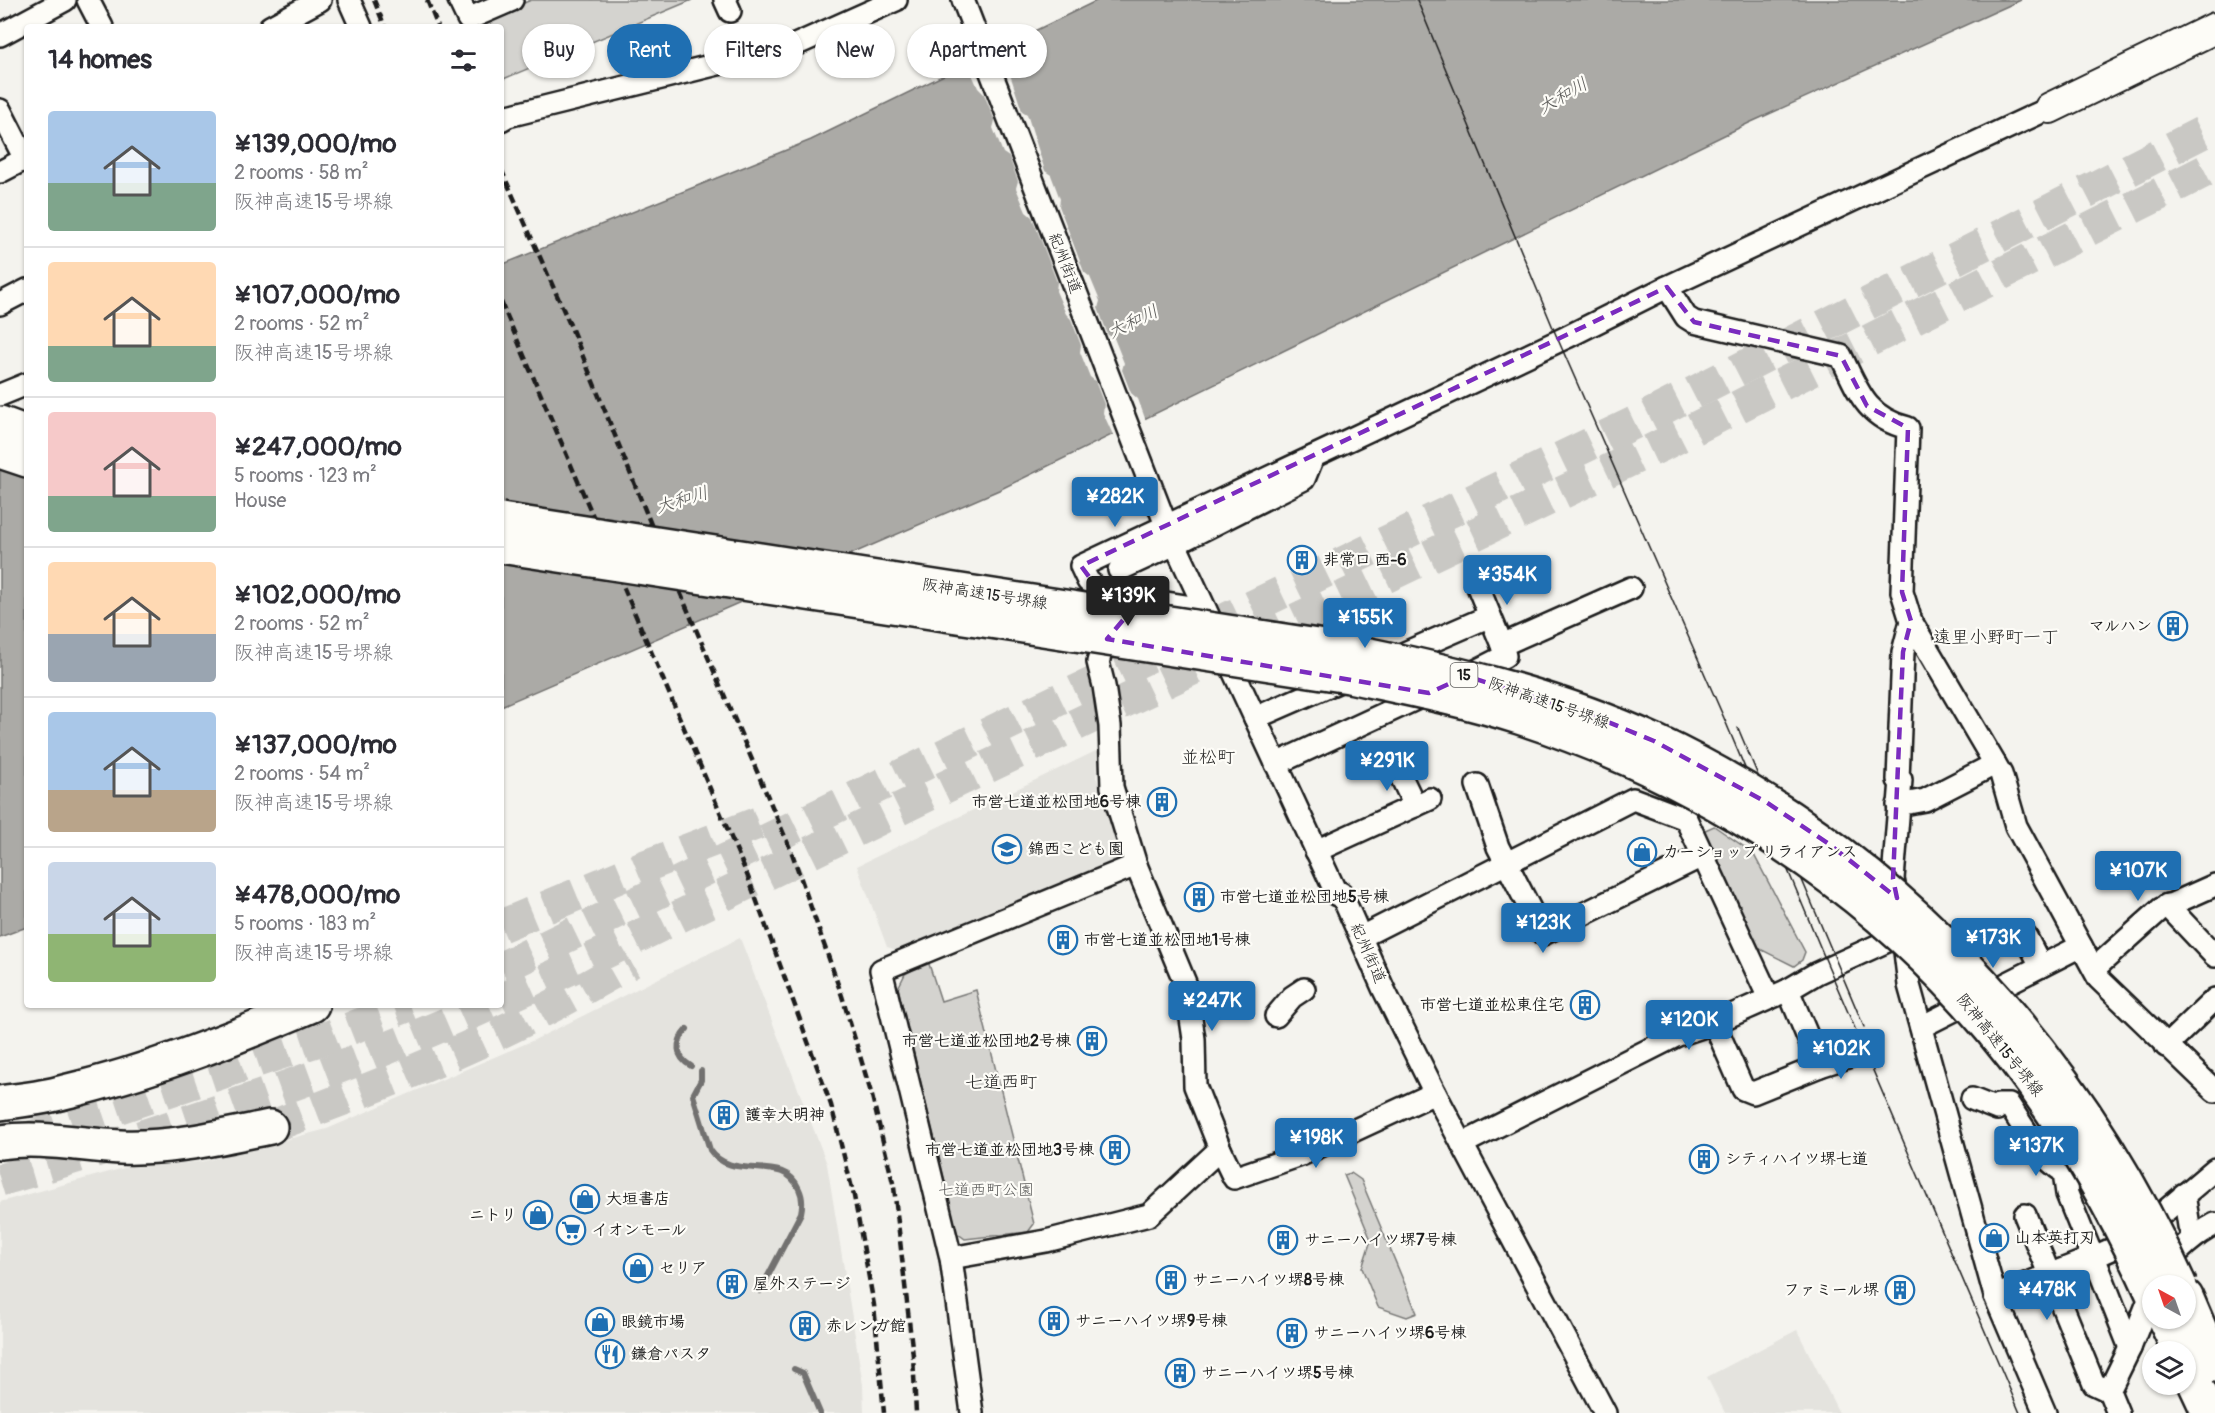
<!DOCTYPE html>
<html lang="en">
<head>
<meta charset="utf-8">
<style>
  :root { --surface:#fff; --page:#f2f2f3; --text:#2b2b33; --muted:#7c7c81; --line:#e1e1e2; --accent:#1f6fb2 }
  body { margin:0; font-family:Pangolin,"Klee One",sans-serif; background:var(--page); color:var(--text); height:100vh; display:flex; flex-direction:column; font-size:22px; white-space:nowrap }
  * { box-sizing:border-box; margin:0 }
  p { font-size:20px; color:var(--muted) }
  .icon { flex:none; width:33px; height:33px; fill:none; stroke:currentColor; stroke-width:2; stroke-linecap:round; stroke-linejoin:round }
  .map { position:relative; flex:1; overflow:hidden }
  .details { position:absolute; left:24px; top:24px; width:480px; height:984px; display:flex; flex-direction:column; background:var(--surface); border-radius:6px; box-shadow:0 2px 4px #0004 }
  .details>* { flex:none }
  .guide { position:absolute; left:522px; top:24px; width:570px; height:54px; display:flex; gap:12px }
  .needle { width:39px; rotate:320deg }
  .tools { position:absolute; left:2142px; top:1275px; display:grid; gap:12px }
  .tools a { display:grid; place-items:center; width:54px; height:54px; border-radius:50%; background:var(--surface); box-shadow:0 2px 4px #0004; font-size:30px }
  .price { position:absolute; translate:-50% -51px; padding:0 14px; border-radius:6px; background:var(--accent); color:#fff; font-size:20px; line-height:39px; filter:drop-shadow(0 2px 3px #0008) }
  .price::after { content:''; position:absolute; left:50%; top:36px; width:18px; height:14px; margin-left:-9px; background:inherit; clip-path:polygon(0 0,100% 0,50% 100%) }
  .price.on { background:#222; color:#fff }
  ul { padding:0; list-style:none }
  li { display:flex; align-items:center; gap:18px; height:150px; padding:0 24px }
  li+li { border-top:2px solid var(--line) }
  li span { display:grid; place-items:center; flex:none; width:168px; height:120px; border-radius:6px; color:#555 }
  li>.icon { margin-inline-start:auto }
  span .icon { width:72px; height:72px; fill:#fffc; stroke-width:1 }
  li b { font-size:26px }
  h2 { display:flex; justify-content:space-between; align-items:center; height:72px; padding:0 24px; font-size:26px }
  .tag { padding:0 21px; border-radius:27px; background:var(--surface); box-shadow:0 2px 4px #0004; font-size:21px; line-height:54px }
  .tag.on { background:var(--accent); color:#fff }
  .map>svg:first-child { display:block }
  .built { fill:#e4e3de }
  .green { fill:#d4d3cf; stroke:#787876; stroke-width:1.5 }
  .water { fill:#abaaa6; stroke:#72716f; stroke-width:1.5 }
  .pier { fill:#f4f3ee }
  .lines { fill:none; stroke-linecap:round; stroke-linejoin:round }
  .stream { stroke:#72716f; stroke-width:6 }
  .highway-tunnel { stroke:#c9c8c4; stroke-width:33; stroke-dasharray:33 16; stroke-linecap:butt }
  .street-casing { stroke:#1c1c1c; stroke-width:26 }
  .secondary-casing { stroke:#1c1c1c; stroke-width:34 }
  .highway-casing { stroke:#1c1c1c; stroke-width:38 }
  .street { stroke:#fdfcf7; stroke-width:21 }
  .secondary { stroke:#fdfcf7; stroke-width:30 }
  .highway { stroke:#fdfcf7; stroke-width:33 }
  .tram { stroke:#1c1c1c; stroke-width:1.5 }
  .rail { stroke:#1c1c1c; stroke-width:4.5; stroke-dasharray:9 4.5; stroke-linecap:butt }
  .highway-bridge-casing { stroke:#1c1c1c; stroke-width:38; stroke-linecap:butt }
  .highway-bridge { stroke:#fdfcf7; stroke-width:33 }
  .marked { fill:none; stroke:#7b2cbf; stroke-width:4.5; stroke-dasharray:12 8; stroke-linejoin:round }
  .labels { text-anchor:middle; dominant-baseline:central; stroke-width:4.5; stroke-linejoin:round; paint-order:stroke }
  .shield { fill:#fdfcf7; stroke:#605f5e; stroke-width:1.5 }
  .shield-label { font-size:15px; font-weight:bold; fill:#1c1c1c }
  .street-label { font-size:16px; fill:#1c1c1c; stroke:#fdfcf7 }
  .poi-label { font-size:16px; font-weight:bold; fill:#1c1c1c; stroke:#fdfcf7; text-anchor:start }
  .park-label { font-size:16px; fill:#5c5c5b; stroke:#fdfcf7 }
  .water-label { font-size:18px; font-style:italic; fill:#5c5c5a; stroke:#fdfcf7 }
  .neighbourhood-label { font-size:18px; fill:#1c1c1c; stroke:#fdfcf7 }
</style>
</head>
<body>
<div class="map">
<svg width="2215" height="1413" viewBox="0 0 2215 1413">
  <rect width="100%" height="100%" fill="#f4f3ee"/>
  <filter id="ink" filterUnits="userSpaceOnUse"><feTurbulence type="fractalNoise" baseFrequency=".0167" numOctaves="2"/><feDisplacementMap in="SourceGraphic" scale="12" xChannelSelector="R" yChannelSelector="G"/><feConvolveMatrix kernelMatrix="1 2 1 2 8 2 1 2 1" color-interpolation-filters="sRGB"/></filter>
  <g filter="url(#ink)">
    <!-- built -->
    <g class="built">
      <path d="M1100,749L1096,777L1120,838L1123,854L1115,860L897,950L887,947L857,866Z"/>
      <path d="M740,938L827,1164L863,1385L864,1413H0V1202L142,1163L200,1162L327,1129L534,1040Z"/>
      <path d="M1797,1330L1839,1413H1725L1707,1377Z"/>
    </g>
    <!-- green -->
    <g class="green">
      <path d="M531,0H692L501,80V27H474L473,25Z"/>
      <path d="M1714,826L1753,853L1805,952L1802,960L1794,966L1754,946L1703,831Z"/>
      <path d="M928,961L941,1001L976,990L1034,1224L1028,1232L965,1239L957,1233L898,988L905,974Z"/>
      <path d="M1351,1173L1361,1180L1417,1313L1407,1317L1378,1307L1362,1268L1371,1240L1344,1175Z"/>
    </g>
    <!-- water -->
    <g class="water">
      <path d="M1098,0H2021L1749,123L999,490L501,706V265L811,140Z"/>
      <path d="M27,457V927L0,937V468Z"/>
    </g>
    <!-- pier -->
    <path class="pier" d="M997,46L1002,50L1022,111L1027,114L1045,171L1051,175L1060,199L1059,206L1084,272L1090,277L1100,301L1098,308L1108,335L1114,338L1124,363L1122,370L1131,393L1138,399L1146,421L1114,437L1103,413L1104,404L1095,381L1090,377L1080,352L1081,345L1071,319L1066,314L1056,291L1057,282L1032,217L1026,212L1016,188L1018,181L1009,157L1003,153L993,128L995,121L984,94L978,88L968,65L969,59Z"/>
    <g class="lines">
      <!-- stream -->
      <g class="stream">
        <path d="M687,1029C675,1042 675,1057 691,1066"/>
        <path d="M701,1071V1080L693,1095L710,1150C732,1183 784,1152 799,1189C803,1197 803,1204 801,1213L760,1291"/>
        <path d="M794,1369L803,1373L820,1413"/>
      </g>
      <!-- highway-tunnel -->
      <g class="highway-tunnel">
        <path d="M501,926L643,867L758,823"/>
        <path d="M501,968L1642,419L2215,126"/>
        <path d="M501,1000L598,956L922,798L1662,445L2215,166"/>
        <path d="M270,1127C344,1099 418,1071 490,1037C538,1015 584,989 631,962"/>
        <path d="M25,1139L328,1037L410,1005"/>
        <path d="M0,1180C166,1131 331,1076 489,1005"/>
      </g>
      <!-- street casing -->
      <g class="street-casing">
        <g id="street">
          <path d="M88,0L102,27"/>
          <path d="M349,0L361,27"/>
          <path d="M459,0L468,19L512,0"/>
          <path d="M725,0L730,11"/>
          <path d="M963,0L1166,525"/>
          <path d="M270,27L320,0"/>
          <path d="M0,35L65,0"/>
          <path d="M0,110L25,159"/>
          <path d="M501,120L508,116L795,45L896,0"/>
          <path d="M0,172L27,158"/>
          <path d="M1667,287L1686,317L1694,322L1841,356C1858,391 1866,418 1908,428L1902,592L1911,621L1903,652L1898,780H1901L1893,879L1898,905"/>
          <path d="M0,304L27,290"/>
          <path d="M0,395L27,384"/>
          <path d="M1119,570L1175,544"/>
          <path d="M1476,582L1502,645"/>
          <path d="M1205,609L1141,599L1099,590L1088,581L1081,566L1567,337L1667,287L2050,108"/>
          <path d="M1209,617L1175,544L1304,479L1313,457"/>
          <path d="M1911,621L2001,774L2016,826L2099,979L2215,1091"/>
          <path d="M1224,651L1337,895L1341,893L1383,988L1435,1093L1605,1413"/>
          <path d="M1391,659L1490,616"/>
          <path d="M1462,678L1505,656L1502,645L1631,588"/>
          <path d="M1255,718L1349,677"/>
          <path d="M1394,762L1415,806"/>
          <path d="M1276,764L1431,692"/>
          <path d="M1477,785L1498,847L1543,934L1704,855"/>
          <path d="M1898,805L1925,800L1995,764"/>
          <path d="M1316,851L1430,799"/>
          <path d="M2167,905L2215,956"/>
          <path d="M1903,935L1909,985L1995,1296L2045,1413"/>
          <path d="M1361,937L1633,799L1686,819L1769,998"/>
          <path d="M2026,937L2041,966"/>
          <path d="M2094,969L2161,909L2215,885"/>
          <path d="M1276,1016L1292,997L1304,989"/>
          <path d="M1714,1023L1743,1089L1753,1093L1820,1066L1788,990"/>
          <path d="M1921,1027L2081,946"/>
          <path d="M2166,1046L2215,999"/>
          <path d="M1820,1066L1851,1056"/>
          <path d="M1972,1099L1997,1109L1998,1105H2009C2025,1129 2039,1157 2064,1172L2067,1194L2093,1258"/>
          <path d="M1462,1144L1678,1035L1714,1023L1788,990L1817,973L1903,934"/>
          <path d="M1220,1149L1234,1178L1301,1155L1435,1093"/>
          <path d="M2184,1194L2189,1226L2193,1237"/>
          <path d="M2025,1215L2094,1384L2109,1391"/>
          <path d="M2094,1257L2130,1241L2215,1169"/>
          <path d="M951,1258L1046,1241L1149,1215L1220,1149L1195,1086L1194,1039L1186,985L1136,865L1112,787L1110,726L1104,686L1098,662L1104,643L1115,631"/>
          <path d="M2162,1270C2177,1251 2193,1236 2215,1224"/>
          <path d="M1995,1296L2094,1257L2130,1348"/>
          <path d="M972,1413L951,1258L881,970L1136,865"/>
          <path d="M2118,1413L2109,1391L2130,1348L2152,1292"/>
        </g>
      </g>
      <!-- secondary casing -->
      <g class="secondary-casing">
        <path id="secondary" d="M2050,108L2215,28"/>
      </g>
      <!-- highway casing -->
      <g class="highway-casing">
        <g id="highway">
          <path d="M0,423L27,433"/>
          <path d="M0,451L27,460"/>
          <path d="M0,1103C21,1100 43,1098 64,1092C149,1072 232,1039 312,1005"/>
          <path d="M0,1142C40,1136 80,1145 120,1147C171,1149 220,1137 270,1127"/>
          <path d="M2186,1297L2215,1365"/>
          <path d="M2164,1318L2180,1352"/>
          <path d="M2186,1364L2209,1413"/>
        </g>
      </g>
      <!-- street -->
      <use href="#street" class="street"/>
      <!-- secondary -->
      <use href="#secondary" class="secondary"/>
      <!-- highway -->
      <use href="#highway" class="highway"/>
      <!-- tram -->
      <g class="tram">
        <path d="M1417,0L1556,335L1724,718L1829,968L2020,1413"/>
        <path d="M1738,728L1864,1027"/>
      </g>
      <!-- rail -->
      <g class="rail">
        <path d="M374,0L385,27"/>
        <path d="M427,0L438,27"/>
        <path d="M501,169L571,327L652,527L792,853L842,996L872,1096L894,1187L913,1356L916,1413"/>
        <path d="M501,302L748,877L831,1105L854,1196L874,1305L884,1413"/>
      </g>
      <!-- highway-bridge casing -->
      <g class="highway-bridge-casing">
        <g id="highway-bridge">
          <path d="M501,520L1350,651C1454,672 1558,697 1654,741C1893,853 2072,1047 2180,1286"/>
          <path d="M501,546L1349,676C1406,688 1463,699 1519,717C1688,772 1848,870 1967,1002C2044,1087 2105,1189 2152,1292"/>
        </g>
      </g>
      <!-- highway-bridge -->
      <use href="#highway-bridge" class="highway-bridge"/>
    </g>
  </g>
  <!-- marked area -->
  <path class="marked" d="M1667,287L1694,322L1841,356L1867,406L1908,428L1902,592L1911,621L1903,652L1893,879L1897,898L1829,844L1766,802L1654,741L1591,715L1466,676L1429,693L1107,639L1141,599L1099,590L1081,566Z"/>
  <!-- icons -->
  <defs>
    <g id="building-ring" transform="scale(1.5)"><circle r="9.5" fill="#fdfcf7" stroke="#1f6fb2" stroke-width="1.5"/><path d="M-4-6H4V6H1V3H-1V6H-4ZM-2.5-4.3h1.7v1.8h-1.7ZM.8-4.3h1.7v1.8H.8ZM-2.5-1h1.7V.8h-1.7ZM.8-1h1.7V.8H.8Z" fill="#1f6fb2"/></g>
    <g id="school-ring" transform="scale(1.5)"><circle r="9.5" fill="#fdfcf7" stroke="#1f6fb2" stroke-width="1.5"/><path d="M0-5L7-2L0 1L-7-2ZM-4 1L0 2.5L4 1V4Q0 6-4 4Z" fill="#1f6fb2"/></g>
    <g id="shop-ring" transform="scale(1.5)"><circle r="9.5" fill="#fdfcf7" stroke="#1f6fb2" stroke-width="1.5"/><path d="M-5-2.5h2.3a2.7 3.5 0 0 1 5.4 0H5L5.5 6h-11ZM-1.5-2.5h3a1.5 2.3 0 0 0-3 0Z" fill="#1f6fb2"/></g>
    <g id="supermarket-ring" transform="scale(1.5)"><circle r="9.5" fill="#fdfcf7" stroke="#1f6fb2" stroke-width="1.5"/><path d="M-6-5.5h2.5l.6 2H6L4.5 2H-2.5L-4.4-4H-6ZM-1.5 3.2a1.3 1.3 0 1 0 .1 0ZM3 3.2a1.3 1.3 0 1 0 .1 0Z" fill="#1f6fb2"/></g>
    <g id="restaurant-ring" transform="scale(1.5)"><circle r="9.5" fill="#fdfcf7" stroke="#1f6fb2" stroke-width="1.5"/><path d="M-5-6h1v4h1v-4h1v4h1v-4h1v5L-1.5 .5V6h-2V.5L-5-1ZM5-6V6H3V1.5H1.5Q1.5-4 5-6Z" fill="#1f6fb2"/></g>
  </defs>
  <g fill-rule="evenodd">
    <use href="#building-ring" x="1302" y="560"/>
    <use href="#building-ring" x="2173" y="626"/>
    <use href="#building-ring" x="1162" y="802"/>
    <use href="#school-ring" x="1007" y="849"/>
    <use href="#shop-ring" x="1642" y="852"/>
    <use href="#building-ring" x="1199" y="897"/>
    <use href="#building-ring" x="1063" y="940"/>
    <use href="#building-ring" x="1585" y="1005"/>
    <use href="#building-ring" x="1092" y="1041"/>
    <use href="#building-ring" x="724" y="1115"/>
    <use href="#building-ring" x="1115" y="1150"/>
    <use href="#building-ring" x="1704" y="1159"/>
    <use href="#shop-ring" x="585" y="1199"/>
    <use href="#shop-ring" x="538" y="1215"/>
    <use href="#supermarket-ring" x="571" y="1230"/>
    <use href="#shop-ring" x="1994" y="1238"/>
    <use href="#building-ring" x="1283" y="1240"/>
    <use href="#shop-ring" x="638" y="1268"/>
    <use href="#building-ring" x="1171" y="1280"/>
    <use href="#building-ring" x="732" y="1284"/>
    <use href="#building-ring" x="1900" y="1290"/>
    <use href="#building-ring" x="1054" y="1321"/>
    <use href="#shop-ring" x="600" y="1322"/>
    <use href="#building-ring" x="805" y="1326"/>
    <use href="#building-ring" x="1292" y="1333"/>
    <use href="#restaurant-ring" x="610" y="1354"/>
    <use href="#building-ring" x="1180" y="1373"/>
  </g>
  <g class="labels">
    <!-- shield labels -->
    <rect class="shield" x="1450.5" y="663" width="27" height="24" rx="4.5"/>
    <g class="shield-label">
      <text x="1464" y="675">15</text>
    </g>
    <!-- street labels -->
    <g class="street-label">
      <text transform="translate(1065 263) rotate(69)">紀州街道</text>
      <text transform="translate(985 594) rotate(9)">阪神高速15号堺線</text>
      <text transform="translate(1549 703) rotate(19)">阪神高速15号堺線</text>
      <text transform="translate(1368 953) rotate(66)">紀州街道</text>
      <text transform="translate(2000 1045) rotate(51)">阪神高速15号堺線</text>
    </g>
    <!-- poi labels -->
    <g class="poi-label">
      <text x="1323" y="560">非常口 西-6</text>
      <text x="2152" y="626" text-anchor="end">マルハン</text>
      <text x="1141" y="802" text-anchor="end">市営七道並松団地6号棟</text>
      <text x="1028" y="849">錦西こども園</text>
      <text x="1663" y="852">カーショップ リライアンス</text>
      <text x="1220" y="897">市営七道並松団地5号棟</text>
      <text x="1084" y="940">市営七道並松団地1号棟</text>
      <text x="1564" y="1005" text-anchor="end">市営七道並松東住宅</text>
      <text x="1071" y="1041" text-anchor="end">市営七道並松団地2号棟</text>
      <text x="745" y="1115">護幸大明神</text>
      <text x="1094" y="1150" text-anchor="end">市営七道並松団地3号棟</text>
      <text x="1725" y="1159">シティハイツ堺七道</text>
      <text x="606" y="1199">大垣書店</text>
      <text x="517" y="1215" text-anchor="end">ニトリ</text>
      <text x="592" y="1230">イオンモール</text>
      <text x="2015" y="1238">山本英打刃</text>
      <text x="1304" y="1240">サニーハイツ堺7号棟</text>
      <text x="659" y="1268">セリア</text>
      <text x="1192" y="1280">サニーハイツ堺8号棟</text>
      <text x="753" y="1284">屋外ステージ</text>
      <text x="1879" y="1290" text-anchor="end">ファミール堺</text>
      <text x="1075" y="1321">サニーハイツ堺9号棟</text>
      <text x="621" y="1322">眼鏡市場</text>
      <text x="826" y="1326">赤レンガ館</text>
      <text x="1313" y="1333">サニーハイツ堺6号棟</text>
      <text x="631" y="1354">鎌倉パスタ</text>
      <text x="1201" y="1373">サニーハイツ堺5号棟</text>
    </g>
    <!-- park labels -->
    <g class="park-label">
      <text x="986" y="1190">七道西町公園</text>
    </g>
    <!-- water labels -->
    <g class="water-label">
      <text transform="translate(1563 96) rotate(-30)">大和川</text>
      <text transform="translate(1133 322) rotate(-26)">大和川</text>
      <text transform="translate(682 500) rotate(-17)">大和川</text>
    </g>
    <!-- neighbourhood labels -->
    <g class="neighbourhood-label">
      <text x="1996" y="637">遠里小野町一丁</text>
      <text x="1208" y="757">並松町</text>
      <text x="1001" y="1082">七道西町</text>
    </g>
  </g>
</svg>
<div class="tools">
<a><svg class="needle" viewBox="-14 -14 28 28"><path d="M0-13l5 13h-10z" fill="#e53935"/><path d="M0 13l5-13h-10z" fill="#7c7c81"/></svg></a>
<a><svg class="icon" aria-label="layers" viewBox="0 0 24 24"><path d="M12 4l9 5-9 5-9-5zM3 14l9 5 9-5"/></svg></a>
</div>
<b class="price" style="left:1115px;top:528px">¥282K</b>
<b class="price" style="left:1507px;top:606px">¥354K</b>
<b class="price on" style="left:1128px;top:627px">¥139K</b>
<b class="price" style="left:1365px;top:649px">¥155K</b>
<b class="price" style="left:1387px;top:792px">¥291K</b>
<b class="price" style="left:2138px;top:902px">¥107K</b>
<b class="price" style="left:1543px;top:954px">¥123K</b>
<b class="price" style="left:1993px;top:969px">¥173K</b>
<b class="price" style="left:1212px;top:1032px">¥247K</b>
<b class="price" style="left:1689px;top:1051px">¥120K</b>
<b class="price" style="left:1841px;top:1080px">¥102K</b>
<b class="price" style="left:1316px;top:1169px">¥198K</b>
<b class="price" style="left:2036px;top:1177px">¥137K</b>
<b class="price" style="left:2047px;top:1321px">¥478K</b>
<div class="guide">
<a class="tag">Buy</a>
<a class="tag on">Rent</a>
<a class="tag">Filters</a>
<a class="tag">New</a>
<a class="tag">Apartment</a>
</div>
<section class="details">
<h2>14 homes<svg class="icon" aria-label="filters" viewBox="0 0 24 24"><path d="M4 7h16M4 17h16"/><circle cx="9" cy="7" r="2"/><circle cx="15" cy="17" r="2"/></svg></h2>
<ul>
<li><span style="background:linear-gradient(#a9c7e8 60%,#7fa58c 0)"><svg class="icon" aria-label="home" viewBox="0 0 24 24"><path d="M3 11l9-7 9 7M6 9v11h12V9"/></svg></span><div><b>¥139,000/mo</b><p>2 rooms · 58 m²</p><p>阪神高速15号堺線</p></div></li>
<li><span style="background:linear-gradient(#ffd9b3 70%,#7fa58c 0)"><svg class="icon" aria-label="home" viewBox="0 0 24 24"><path d="M3 11l9-7 9 7M6 9v11h12V9"/></svg></span><div><b>¥107,000/mo</b><p>2 rooms · 52 m²</p><p>阪神高速15号堺線</p></div></li>
<li><span style="background:linear-gradient(#f6c9c9 70%,#7fa58c 0)"><svg class="icon" aria-label="home" viewBox="0 0 24 24"><path d="M3 11l9-7 9 7M6 9v11h12V9"/></svg></span><div><b>¥247,000/mo</b><p>5 rooms · 123 m²</p><p>House</p></div></li>
<li><span style="background:linear-gradient(#ffd9b3 60%,#9aa5b1 0)"><svg class="icon" aria-label="home" viewBox="0 0 24 24"><path d="M3 11l9-7 9 7M6 9v11h12V9"/></svg></span><div><b>¥102,000/mo</b><p>2 rooms · 52 m²</p><p>阪神高速15号堺線</p></div></li>
<li><span style="background:linear-gradient(#a9c7e8 65%,#b9a48a 0)"><svg class="icon" aria-label="home" viewBox="0 0 24 24"><path d="M3 11l9-7 9 7M6 9v11h12V9"/></svg></span><div><b>¥137,000/mo</b><p>2 rooms · 54 m²</p><p>阪神高速15号堺線</p></div></li>
<li><span style="background:linear-gradient(#c9d6e8 60%,#8fb573 0)"><svg class="icon" aria-label="home" viewBox="0 0 24 24"><path d="M3 11l9-7 9 7M6 9v11h12V9"/></svg></span><div><b>¥478,000/mo</b><p>5 rooms · 183 m²</p><p>阪神高速15号堺線</p></div></li>
</ul>
</section>
</div>
</body>
</html>
